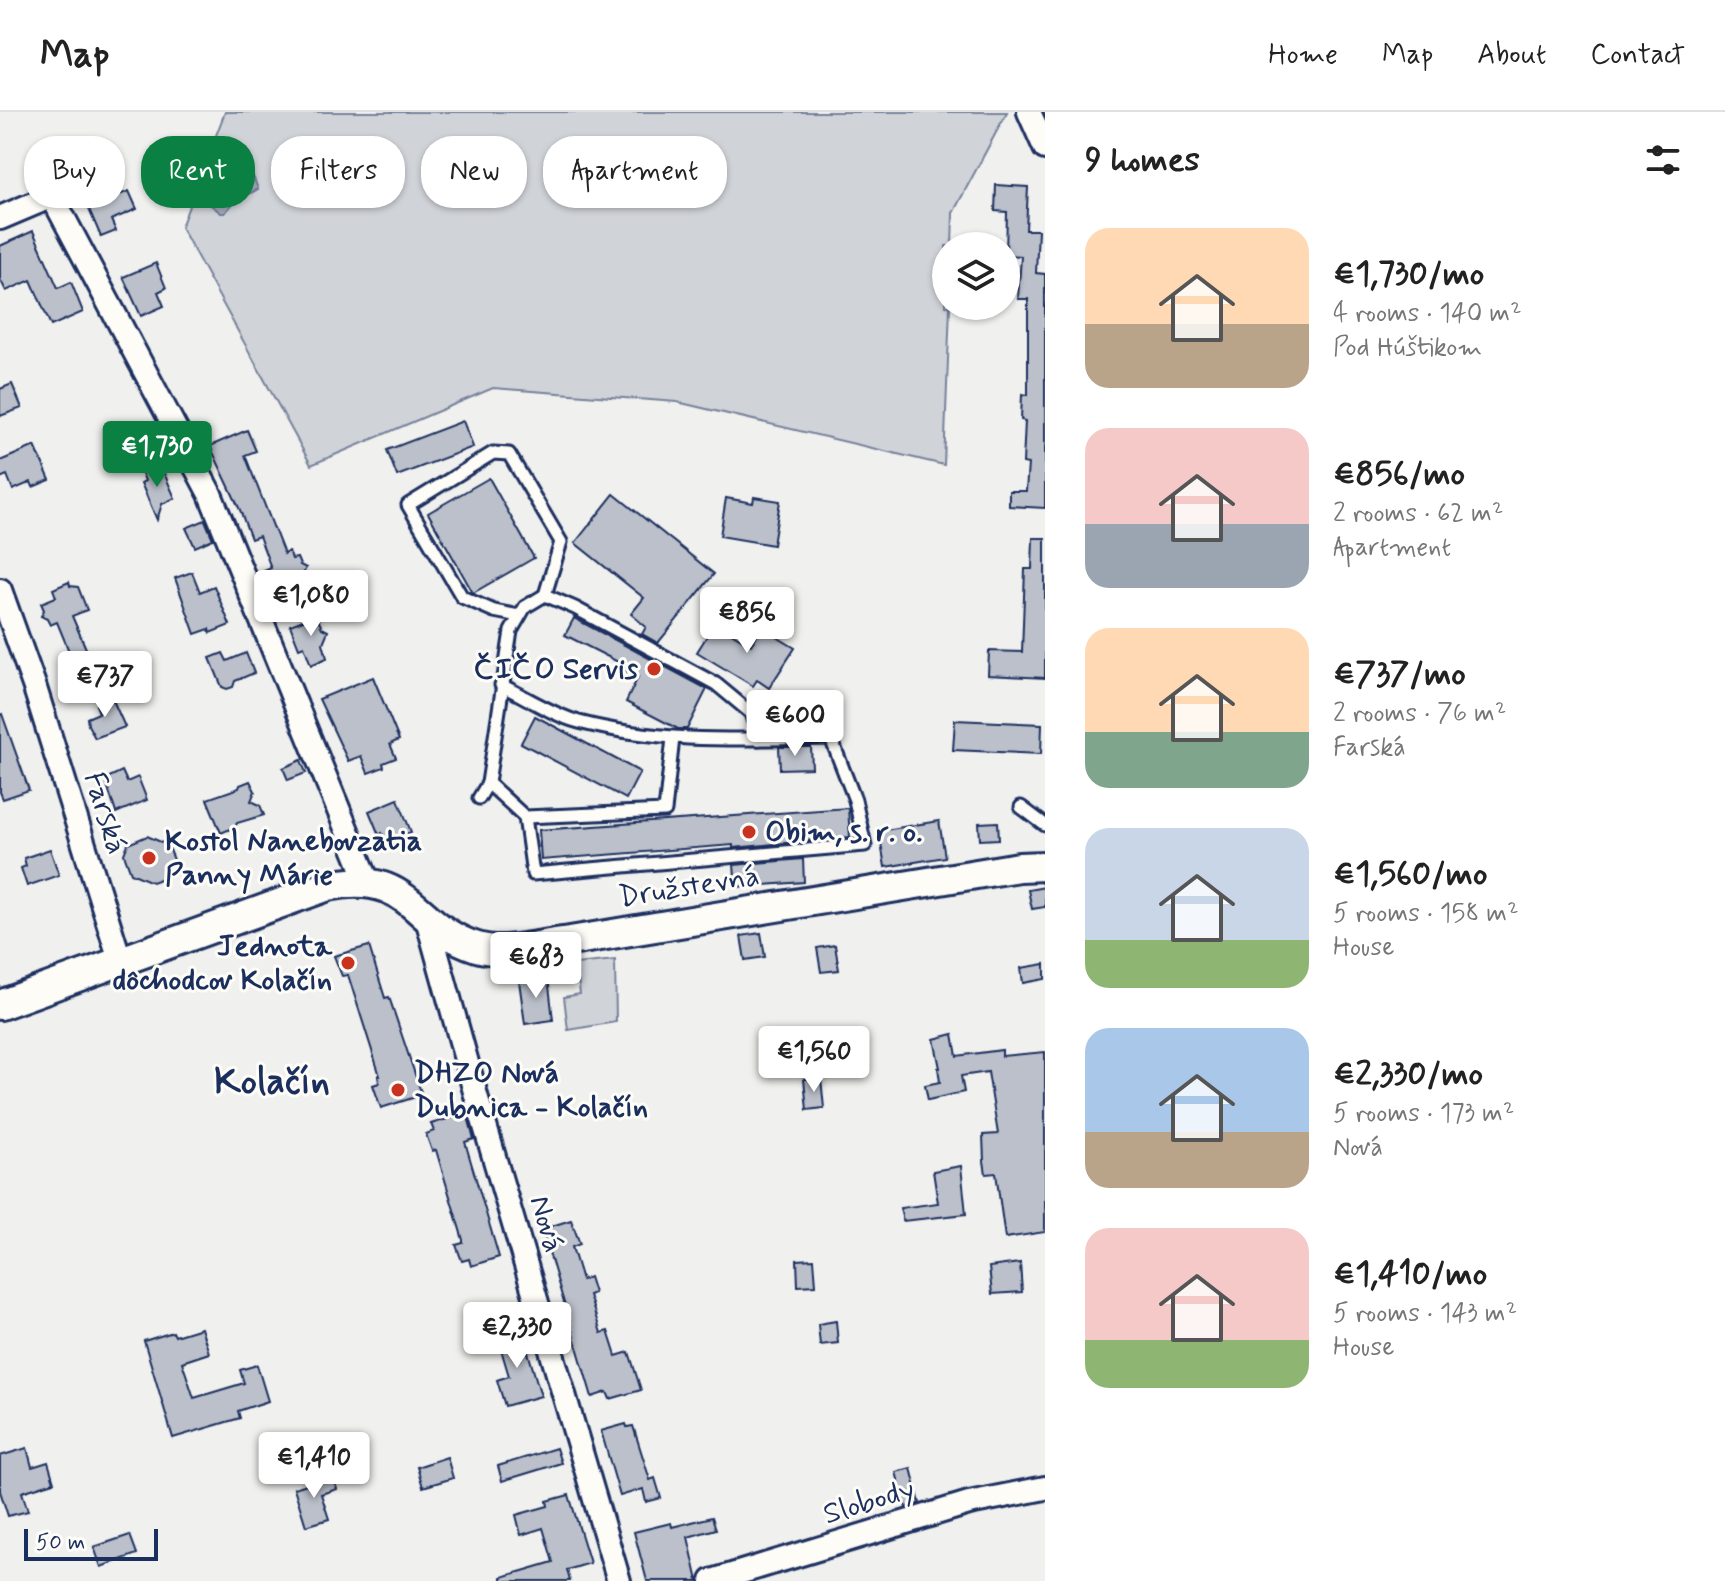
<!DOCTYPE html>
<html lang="en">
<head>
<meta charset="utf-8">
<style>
  :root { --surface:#fff; --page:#f2f2f2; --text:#222; --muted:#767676; --line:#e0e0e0; --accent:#0b8043 }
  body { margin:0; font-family:Mynerve,sans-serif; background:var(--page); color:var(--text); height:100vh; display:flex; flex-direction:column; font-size:30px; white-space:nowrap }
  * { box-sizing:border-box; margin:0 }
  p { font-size:26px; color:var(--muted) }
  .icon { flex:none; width:44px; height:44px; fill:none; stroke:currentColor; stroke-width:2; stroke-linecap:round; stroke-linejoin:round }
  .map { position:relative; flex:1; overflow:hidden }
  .sheet { display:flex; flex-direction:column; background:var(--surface); width:680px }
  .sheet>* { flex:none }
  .banner { position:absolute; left:24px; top:24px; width:760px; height:72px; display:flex; gap:16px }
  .controls { position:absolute; left:932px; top:120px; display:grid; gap:16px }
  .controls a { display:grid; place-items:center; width:88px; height:88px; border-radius:50%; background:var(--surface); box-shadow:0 2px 6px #0004; font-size:40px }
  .scale { position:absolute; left:24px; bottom:20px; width:134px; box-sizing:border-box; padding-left:8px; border:4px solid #1b2f5e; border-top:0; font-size:22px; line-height:28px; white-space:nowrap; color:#1b2f5e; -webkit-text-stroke:6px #fdfcf7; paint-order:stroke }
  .price { position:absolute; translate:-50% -68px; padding:0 18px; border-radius:8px; background:#fff; color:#222; font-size:26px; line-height:52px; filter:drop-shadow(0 2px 4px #0008) }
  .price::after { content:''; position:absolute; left:50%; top:48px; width:24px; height:18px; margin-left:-12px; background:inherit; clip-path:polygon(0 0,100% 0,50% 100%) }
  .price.active { background:var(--accent); color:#fff }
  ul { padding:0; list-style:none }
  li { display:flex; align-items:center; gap:24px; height:200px; padding:0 40px }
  li span { display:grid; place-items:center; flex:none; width:224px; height:160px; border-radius:24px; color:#555 }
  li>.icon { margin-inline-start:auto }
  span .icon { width:96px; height:96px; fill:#fffc; stroke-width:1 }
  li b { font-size:34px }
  h2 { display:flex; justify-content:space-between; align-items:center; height:96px; padding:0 40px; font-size:34px }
  .chip { padding:0 28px; border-radius:32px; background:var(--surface); box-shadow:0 2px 6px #0004; font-size:28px; line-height:72px }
  .chip.active { background:var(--accent); color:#fff }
  header { display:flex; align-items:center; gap:48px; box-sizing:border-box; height:112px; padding:0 40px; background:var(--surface); border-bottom:2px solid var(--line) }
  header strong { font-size:38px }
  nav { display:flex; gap:44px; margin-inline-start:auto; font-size:28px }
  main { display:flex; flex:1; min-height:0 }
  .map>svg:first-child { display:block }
  .green { fill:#d0d3d8; stroke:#76819b; stroke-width:2 }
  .water { fill:#a7adbd; stroke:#6f7b97; stroke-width:2 }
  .building { fill:#bbc0ca; stroke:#1b2f5e; stroke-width:2 }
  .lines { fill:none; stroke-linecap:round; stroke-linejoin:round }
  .service-casing { stroke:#1b2f5e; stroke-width:17 }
  .minor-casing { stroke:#1b2f5e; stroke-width:28 }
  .tertiary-casing { stroke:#1b2f5e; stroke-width:34 }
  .service { stroke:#fdfcf7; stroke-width:11 }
  .minor { stroke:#fdfcf7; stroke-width:22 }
  .tertiary { stroke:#fdfcf7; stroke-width:28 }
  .poi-dot { fill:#c8321e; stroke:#fdfcf7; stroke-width:3 }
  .labels { text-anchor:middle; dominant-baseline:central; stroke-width:6; stroke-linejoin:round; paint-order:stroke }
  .poi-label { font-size:30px; font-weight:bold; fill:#1b2f5e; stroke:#fdfcf7; text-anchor:start }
  .street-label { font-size:30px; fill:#1b2f5e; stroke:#fdfcf7 }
  .district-label { font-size:38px; font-weight:bold; fill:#1b2f5e; stroke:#fdfcf7 }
</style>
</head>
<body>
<header>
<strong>Map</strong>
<nav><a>Home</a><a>Map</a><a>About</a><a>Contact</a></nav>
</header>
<main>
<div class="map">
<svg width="1045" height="1469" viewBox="0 0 1045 1469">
  <rect width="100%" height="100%" fill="#f0f0ee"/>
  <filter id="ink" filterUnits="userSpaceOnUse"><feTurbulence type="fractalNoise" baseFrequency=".0125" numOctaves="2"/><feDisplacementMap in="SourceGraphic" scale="16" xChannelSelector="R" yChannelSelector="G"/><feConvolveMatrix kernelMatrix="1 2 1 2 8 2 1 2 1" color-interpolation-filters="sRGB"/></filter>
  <g filter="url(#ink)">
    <!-- green -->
    <g class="green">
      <path d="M225,0H1007L953,101L952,134H946V194H950L944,353L677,290L493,276L311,353L181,115Z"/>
      <path d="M615,848L616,910L568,918L564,885L580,882L576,852Z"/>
    </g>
    <!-- water -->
    <path class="water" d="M235,39L244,41L258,77L234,90L225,101H221L208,91L201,62L209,49Z"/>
    <!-- building -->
    <g class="building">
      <path d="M105,71L112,86L129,79L137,97L111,108L116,119L101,125L82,81Z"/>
      <path d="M996,73L1028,75L1026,118H1038L1036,161L1045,162V396L1009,394V379H1026L1028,352L1023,351L1025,309L1021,308L1022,282L1028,283V187H1018L1021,144L1006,143L1007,100L995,99Z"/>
      <path d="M33,119L58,176L71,170L83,200L51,214L31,168L6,179L0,167V134Z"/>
      <path d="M156,151L166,176L158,180L164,194L141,204L123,165Z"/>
      <path d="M12,272L22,296L0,304V277Z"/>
      <path d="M463,309L473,335L397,364L387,338Z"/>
      <path d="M247,318L256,339L245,343L284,442L289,439L292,447L297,446L300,453L306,456L303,462L306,469L277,482L274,473L270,474L264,459L271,456L259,424L251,427L240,398L210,334Z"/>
      <path d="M35,334L50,368L33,375L31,370L13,378L7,363L0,366V349Z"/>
      <path d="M157,354L160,363L164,361L175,386L162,392L157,408L141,371L145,369L142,361Z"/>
      <path d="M489,366L534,446L473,481L428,401Z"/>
      <path d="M614,382L714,462L658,531L642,522L646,515L631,502L644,486L575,431Z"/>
      <path d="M754,385L780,389L773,433L720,424L726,386L753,391Z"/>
      <path d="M205,408L213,427L195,435L186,416Z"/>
      <path d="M1033,426H1045V566L988,563L989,539L1022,540L1025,457H1032Z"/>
      <path d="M192,460L200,480L214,474L230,513L210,521L209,517L195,522L175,466Z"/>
      <path d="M69,470L70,474L78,475L87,498L72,504L87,539L95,544L101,559L72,570L70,565L65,563L67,557L65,552L73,549L57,510L50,513L47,507L41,504L44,498L41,491L56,485L53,477Z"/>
      <path d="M316,503L322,516L328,519L323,531L327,546L311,553L304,534L299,536L290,513Z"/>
      <path d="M574,506L707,577L687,617H678L626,590L638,565L624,558L626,554L565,523Z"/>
      <path d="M715,511L751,533L762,516L795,536L769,576L757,568L753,574L697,540Z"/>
      <path d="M223,541L227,549L246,541L254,561L235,569L233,575L227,577L222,575L210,546Z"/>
      <path d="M373,565L399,628L390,632L396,646L383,651L384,655L368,661L361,644L348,649L319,587Z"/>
      <path d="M807,585L809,618H780L779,587Z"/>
      <path d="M112,586L125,615L95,626L88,613L87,606L99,601L96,593Z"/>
      <path d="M2,602L29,678L3,687L0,680V603Z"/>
      <path d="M535,604L640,660L626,687L521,631Z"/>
      <path d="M955,608L1042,612L1041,642L953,638Z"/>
      <path d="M779,635H811L812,656L780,657Z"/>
      <path d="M301,648L306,661L288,668L283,656Z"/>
      <path d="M122,659L127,670L138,665L147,688L116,701L105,667Z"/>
      <path d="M250,669L255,679L251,689L260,693L264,703L237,711L235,715L221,721L207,687L239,676L240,673Z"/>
      <path d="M398,687L411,720L386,730L382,721L379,723L369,699Z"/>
      <path d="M848,696L850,725L733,736V733L541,748L539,718Z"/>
      <path d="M939,709L945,745L885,755L879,719Z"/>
      <path d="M998,710L999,727L980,728L979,711Z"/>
      <path d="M147,724L168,733L179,760L152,770L131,761L124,742L128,732Z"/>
      <path d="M50,737L59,763L27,774L21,756L26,754L24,746Z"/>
      <path d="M803,747L804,770L736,775L734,753Z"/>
      <path d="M1045,775V795L1032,797L1028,778Z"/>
      <path d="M761,821L765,845L745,848L741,824Z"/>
      <path d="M835,833L839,858L821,860L817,836Z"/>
      <path d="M369,834L385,886L389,885L422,983L381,996L373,973L379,971L378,964H380L348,863L342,864L334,844Z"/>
      <path d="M1045,852V867L1023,871L1021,856Z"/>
      <path d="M548,865L553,908L525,912L519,869Z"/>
      <path d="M953,922L957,944L1002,938V944L1045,940V1120L1005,1126L996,1061L986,1062L984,1049L983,1023L998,1022L988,960L961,964L964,980L928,988L925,973L940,970L938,956H940L934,927Z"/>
      <path d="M821,966L824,996L807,998L804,967Z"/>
      <path d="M467,1001L474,1027L465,1030L499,1145L471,1154L469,1147L462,1149L456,1133L463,1131V1128L436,1038L432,1039L426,1022L434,1019L431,1012Z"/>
      <path d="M961,1054L966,1102L903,1109L900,1096L938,1091L933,1059Z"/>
      <path d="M571,1108L580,1132L572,1135L582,1168L589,1165L594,1181L589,1183L601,1221L608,1219L616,1244L629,1240L641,1278L610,1287L607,1280L592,1285L542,1117Z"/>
      <path d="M814,1147L816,1173L798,1174L797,1148Z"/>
      <path d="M1020,1151L1022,1180L992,1182L989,1155Z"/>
      <path d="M836,1209L838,1231L820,1233L818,1212Z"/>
      <path d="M201,1216L209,1241L182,1250L194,1286L244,1271L240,1258L257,1253L268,1289L238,1299L240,1306L173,1326L144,1229L173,1220L175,1224Z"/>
      <path d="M518,1217L520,1221L522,1220L541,1284L505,1294L497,1268L509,1264L497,1224Z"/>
      <path d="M626,1312L627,1315L633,1314L650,1368L655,1366L661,1386L646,1390L643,1377L620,1384L601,1319Z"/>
      <path d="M27,1336L32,1355L48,1350L54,1370L22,1380L28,1399L8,1404L0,1379V1344Z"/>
      <path d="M556,1336L561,1351L502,1369L498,1354Z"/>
      <path d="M447,1345L453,1366L423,1375L417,1355Z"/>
      <path d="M911,1356L920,1391L906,1396L896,1360Z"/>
      <path d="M333,1364L337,1377L321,1382L329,1407L306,1414L294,1376Z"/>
      <path d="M569,1383L590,1451L567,1458L570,1469H502V1465L553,1450L543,1416L521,1423L516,1403L548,1394L547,1389Z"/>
      <path d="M712,1405L716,1417L688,1425L698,1469H647L634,1420L671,1411L672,1415Z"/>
      <path d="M130,1423L137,1442L101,1455L94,1435Z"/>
    </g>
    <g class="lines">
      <!-- service casing -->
      <g class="service-casing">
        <g id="service">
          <path d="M519,504L494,499L462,485L408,393L493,341L509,342L561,430L545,483"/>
          <path d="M501,573C526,585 553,603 579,610C662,632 747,627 831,626L855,688L865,733L533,762L525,705"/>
          <path d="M488,671L525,705L665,699L673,626"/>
          <path d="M479,686L488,671L511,519L525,495L545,483L575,496L716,572L751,601L759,627"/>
          <path d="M1021,695L1045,713"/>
        </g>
      </g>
      <!-- minor casing -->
      <g class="minor-casing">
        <g id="minor">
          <path d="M1029,0L1045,36"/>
          <path d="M0,106L52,84L210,382L368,770"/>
          <path d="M0,478L34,573L121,851"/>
          <path d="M426,803L477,987L619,1469"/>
          <path d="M712,1469L969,1391L1045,1376"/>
        </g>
      </g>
      <!-- tertiary casing -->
      <g class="tertiary-casing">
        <path id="tertiary" d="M0,893L328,774C412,756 412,815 477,835C503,843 537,833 564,830L1019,755L1045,754"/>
      </g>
      <!-- service -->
      <use href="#service" class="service"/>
      <!-- minor -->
      <use href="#minor" class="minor"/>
      <!-- tertiary -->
      <use href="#tertiary" class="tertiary"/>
    </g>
  </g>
  <!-- markers -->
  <g class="poi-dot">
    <circle cx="654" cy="557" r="8"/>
    <circle cx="749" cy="720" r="8"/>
    <circle cx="149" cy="746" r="8"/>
    <circle cx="348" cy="851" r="8"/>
    <circle cx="398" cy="978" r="8"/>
  </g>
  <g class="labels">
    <!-- poi labels -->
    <g class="poi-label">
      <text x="638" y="557" text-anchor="end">ČIČO Servis</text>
      <text x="765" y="720">Obim, s. r. o.</text>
      <text x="165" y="729">Kostol Nanebovzatia<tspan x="165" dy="34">Panny Márie</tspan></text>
      <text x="332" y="834" text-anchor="end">Jednota<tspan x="332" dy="34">dôchodcov Kolačín</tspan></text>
      <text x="414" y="961">DHZO Nová<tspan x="414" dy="34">Dubnica - Kolačín</tspan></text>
    </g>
    <!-- street labels -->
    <g class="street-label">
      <text transform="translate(105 701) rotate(73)">Farská</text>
      <text transform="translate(689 775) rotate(-9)">Družstevná</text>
      <text transform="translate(546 1112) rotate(74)">Nová</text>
      <text transform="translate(869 1390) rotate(-17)">Slobody</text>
    </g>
    <!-- district labels -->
    <g class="district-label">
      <text x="272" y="970">Kolačín</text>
    </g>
  </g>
</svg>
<div class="controls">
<a><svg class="icon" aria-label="layers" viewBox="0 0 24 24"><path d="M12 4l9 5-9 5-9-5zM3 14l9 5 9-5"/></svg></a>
</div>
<div class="scale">50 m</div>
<b class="price active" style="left:157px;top:377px">€1,730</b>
<b class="price" style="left:311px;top:526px">€1,080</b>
<b class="price" style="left:747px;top:543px">€856</b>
<b class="price" style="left:105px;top:607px">€737</b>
<b class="price" style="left:795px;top:646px">€600</b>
<b class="price" style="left:536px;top:888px">€683</b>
<b class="price" style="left:814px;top:982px">€1,560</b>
<b class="price" style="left:517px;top:1258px">€2,330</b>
<b class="price" style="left:314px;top:1388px">€1,410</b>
<div class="banner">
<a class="chip">Buy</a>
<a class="chip active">Rent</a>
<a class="chip">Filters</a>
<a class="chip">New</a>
<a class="chip">Apartment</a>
</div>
</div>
<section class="sheet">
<h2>9 homes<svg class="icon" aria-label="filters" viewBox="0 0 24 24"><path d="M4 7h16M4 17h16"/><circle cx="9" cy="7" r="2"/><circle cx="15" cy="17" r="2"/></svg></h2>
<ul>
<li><span style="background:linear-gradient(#ffd9b3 60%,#b9a48a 0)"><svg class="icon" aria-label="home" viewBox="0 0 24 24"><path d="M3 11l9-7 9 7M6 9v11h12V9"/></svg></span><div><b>€1,730/mo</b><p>4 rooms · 140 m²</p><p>Pod Húštikom</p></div></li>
<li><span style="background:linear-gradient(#f6c9c9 60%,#9aa5b1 0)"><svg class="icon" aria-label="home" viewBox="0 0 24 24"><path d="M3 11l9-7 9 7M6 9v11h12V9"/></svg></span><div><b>€856/mo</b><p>2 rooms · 62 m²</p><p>Apartment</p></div></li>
<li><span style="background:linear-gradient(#ffd9b3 65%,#7fa58c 0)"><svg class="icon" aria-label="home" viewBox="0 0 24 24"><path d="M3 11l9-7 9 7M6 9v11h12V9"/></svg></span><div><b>€737/mo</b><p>2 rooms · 76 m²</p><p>Farská</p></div></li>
<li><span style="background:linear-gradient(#c9d6e8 70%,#8fb573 0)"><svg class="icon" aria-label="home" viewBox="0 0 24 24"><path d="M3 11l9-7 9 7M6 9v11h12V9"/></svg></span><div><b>€1,560/mo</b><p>5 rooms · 158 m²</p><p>House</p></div></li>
<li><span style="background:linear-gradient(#a9c7e8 65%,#b9a48a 0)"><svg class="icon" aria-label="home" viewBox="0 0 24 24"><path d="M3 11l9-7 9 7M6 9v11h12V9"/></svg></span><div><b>€2,330/mo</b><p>5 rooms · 173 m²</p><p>Nová</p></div></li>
<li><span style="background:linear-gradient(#f6c9c9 70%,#8fb573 0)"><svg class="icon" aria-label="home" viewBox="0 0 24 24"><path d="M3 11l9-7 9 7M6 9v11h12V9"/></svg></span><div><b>€1,410/mo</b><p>5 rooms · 143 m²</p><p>House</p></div></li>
</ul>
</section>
</main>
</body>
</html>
